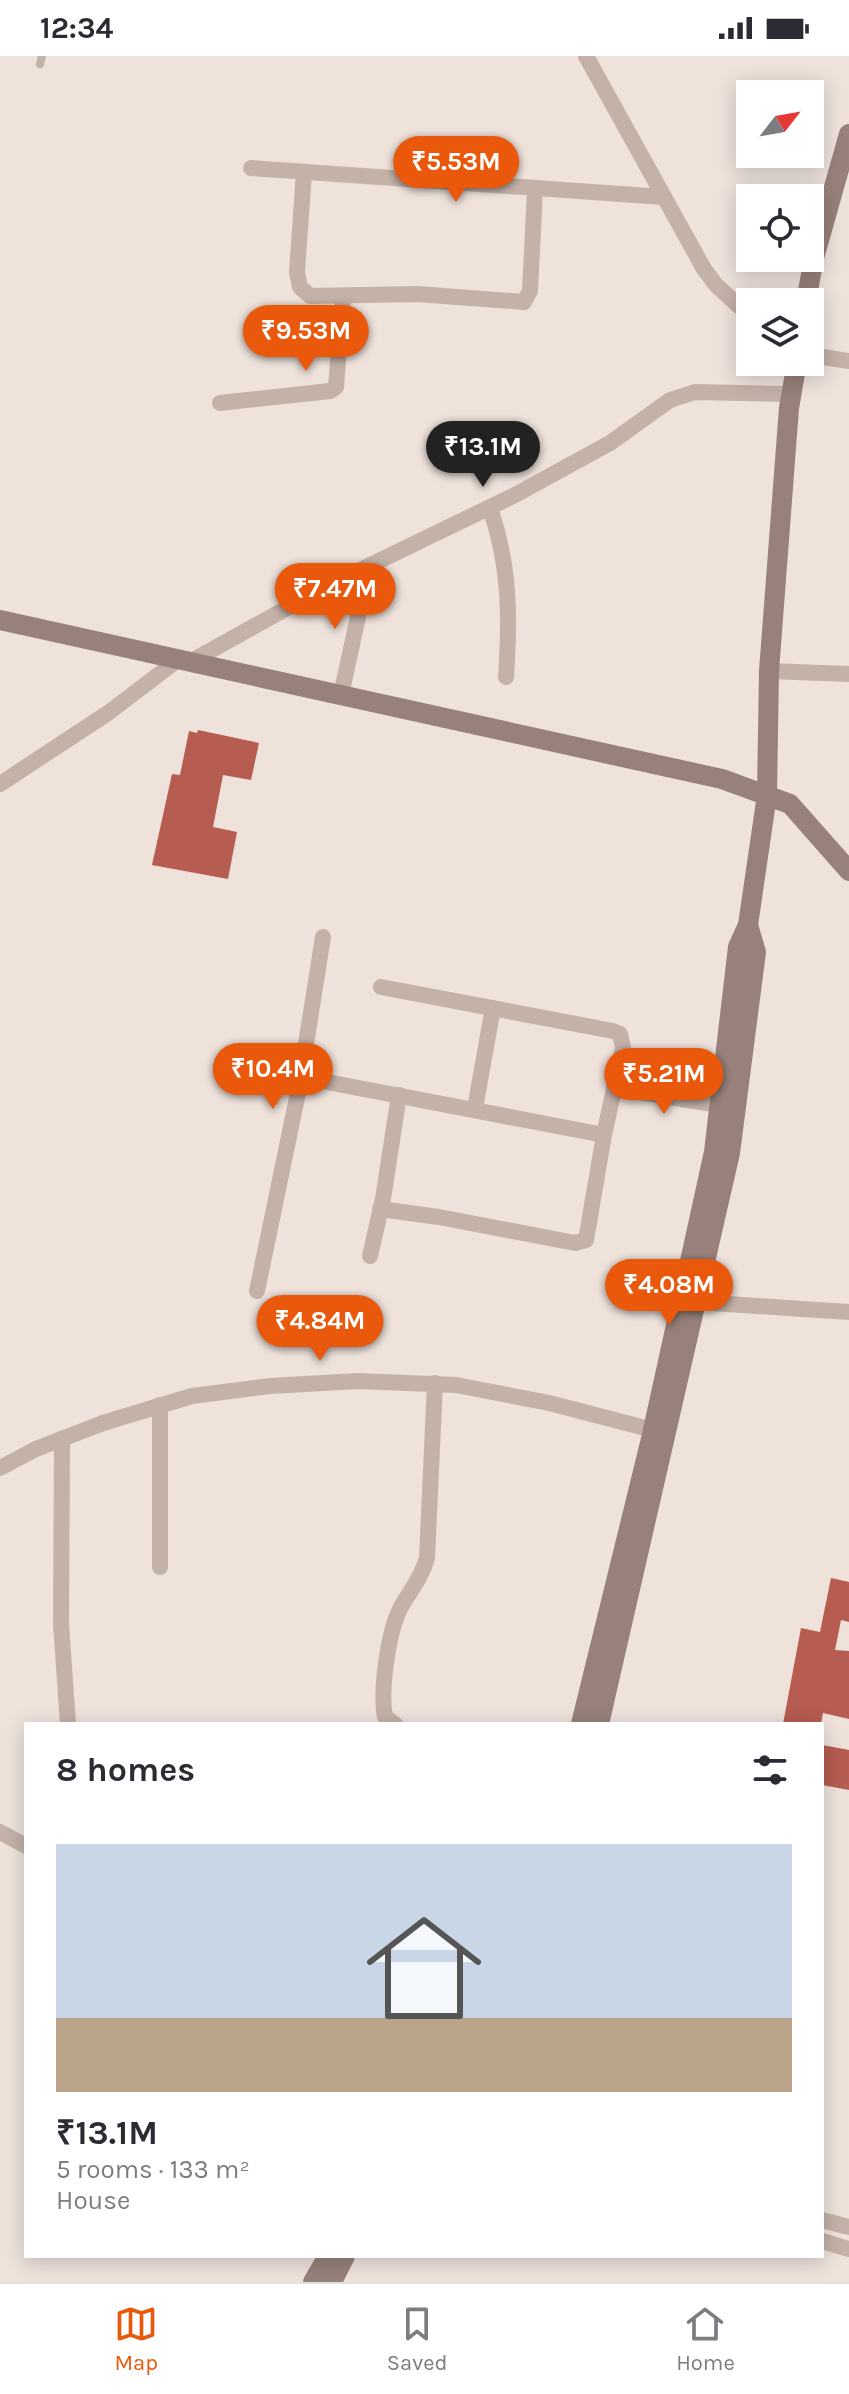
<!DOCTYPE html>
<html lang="en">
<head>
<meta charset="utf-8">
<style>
  :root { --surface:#fff; --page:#f2f2f3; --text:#2b2b33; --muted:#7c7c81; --line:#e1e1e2; --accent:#ea580c }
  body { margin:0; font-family:Karla,sans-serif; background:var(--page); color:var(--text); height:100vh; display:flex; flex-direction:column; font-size:30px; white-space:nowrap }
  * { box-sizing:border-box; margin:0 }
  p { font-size:26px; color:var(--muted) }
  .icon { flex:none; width:44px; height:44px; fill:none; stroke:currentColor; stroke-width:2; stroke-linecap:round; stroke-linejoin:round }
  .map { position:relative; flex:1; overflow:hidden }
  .side { position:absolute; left:24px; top:1666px; width:800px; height:536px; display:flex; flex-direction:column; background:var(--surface); border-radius:0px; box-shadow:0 4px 20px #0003 }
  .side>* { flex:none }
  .needle { width:52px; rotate:59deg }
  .controls { position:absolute; left:736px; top:24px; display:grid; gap:16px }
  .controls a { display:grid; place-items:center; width:88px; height:88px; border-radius:0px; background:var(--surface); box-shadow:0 4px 20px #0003; font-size:40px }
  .price { position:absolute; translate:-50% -68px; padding:0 18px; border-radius:28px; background:var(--accent); color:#fff; font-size:26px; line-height:52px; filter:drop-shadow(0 2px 4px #0008) }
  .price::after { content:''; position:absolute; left:50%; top:48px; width:24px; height:18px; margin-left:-12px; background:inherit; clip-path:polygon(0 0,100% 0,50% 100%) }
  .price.active { background:#222; color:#fff }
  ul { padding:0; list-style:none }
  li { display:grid; align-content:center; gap:16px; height:424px; padding:0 32px }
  li span { display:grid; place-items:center; height:248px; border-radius:0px; color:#555 }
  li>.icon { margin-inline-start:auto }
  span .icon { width:144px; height:144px; fill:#fffc; stroke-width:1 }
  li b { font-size:34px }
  h2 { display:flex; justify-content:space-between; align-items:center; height:96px; padding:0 32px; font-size:34px }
  .status { display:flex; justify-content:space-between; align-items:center; height:56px; padding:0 40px; background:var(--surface); direction:ltr }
  .status svg { height:22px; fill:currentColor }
  .menu { display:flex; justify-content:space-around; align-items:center; height:112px; border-top:2px solid var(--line); background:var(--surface); font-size:22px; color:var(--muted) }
  .menu a { display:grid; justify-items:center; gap:4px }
  .menu .active { color:var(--accent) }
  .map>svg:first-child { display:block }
  .building { fill:#b65c51 }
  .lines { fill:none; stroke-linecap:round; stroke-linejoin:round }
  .lane { stroke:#c4b1a8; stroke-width:8 }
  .street { stroke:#c4b1a8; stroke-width:16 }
  .secondary { stroke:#97817a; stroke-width:20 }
</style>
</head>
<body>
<div class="status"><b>12:34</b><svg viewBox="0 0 49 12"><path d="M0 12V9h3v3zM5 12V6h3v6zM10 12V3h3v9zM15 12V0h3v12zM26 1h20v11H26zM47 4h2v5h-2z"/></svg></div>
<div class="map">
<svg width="849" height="2226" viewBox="0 0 849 2226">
  <rect width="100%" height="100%" fill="#eee2db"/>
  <!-- building -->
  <g class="building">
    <path d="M198,674L259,687L251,724L223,719L213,771L237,776L228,823L152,809L172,718L180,719L189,675L197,677Z"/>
    <path d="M831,1522L849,1526V1566L841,1564L835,1594L849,1595V1663L823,1657L821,1668H783L801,1572L820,1576Z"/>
    <path d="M822,1689L849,1694V1734L822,1729Z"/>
  </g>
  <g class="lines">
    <!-- lane -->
    <path class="lane" d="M40,8L42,0"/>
    <!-- street -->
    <g class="street">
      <path d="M586,0L704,213L716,229L750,260"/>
      <path d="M251,112L663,141"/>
      <path d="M304,116L297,216L300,231L310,240L417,238L524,246L530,235L535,133"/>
      <path d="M810,299L849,305"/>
      <path d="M220,347L330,335L336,331L343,241"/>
      <path d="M490,452C510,509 510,561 506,621"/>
      <path d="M190,606L323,532L515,439L610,387L670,344L695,336L791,338"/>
      <path d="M769,615L849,618"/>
      <path d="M341,639L358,561V515"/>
      <path d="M0,728L108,657L179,603"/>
      <path d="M301,1021L604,1079"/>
      <path d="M614,1032L719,1049"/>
      <path d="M475,1052L493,952"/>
      <path d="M380,1153L439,1161L575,1187L586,1184L604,1079L623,992L620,978L613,975L381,931"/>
      <path d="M370,1200L383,1143L399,1039"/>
      <path d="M257,1235L299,1032L323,881"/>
      <path d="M697,1246L849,1256"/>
      <path d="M160,1349V1511"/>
      <path d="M62,1383L61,1568L68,1668"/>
      <path d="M0,1412L36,1393L103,1367L192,1340L270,1330L358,1325L456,1329L549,1347L653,1374"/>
      <path d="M395,1668L385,1661C380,1635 388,1575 401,1551C410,1535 422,1521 427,1502L435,1327"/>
      <path d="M0,1776L26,1790"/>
      <path d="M822,2164L849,2171"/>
      <path d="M822,2185L849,2193"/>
    </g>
    <!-- secondary -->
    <g class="secondary">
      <path d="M806,246L814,202L849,78"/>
      <path d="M0,564L722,723L790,748L849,815"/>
      <path d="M581,1668L651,1383L714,1096L738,891L748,869L767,739L769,615L789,352L797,306"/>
      <path d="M599,1668L730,1097L756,896L748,869"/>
      <path d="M313,2226L328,2200"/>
      <path d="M332,2226L345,2200"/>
    </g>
  </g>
</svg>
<div class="controls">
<a><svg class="needle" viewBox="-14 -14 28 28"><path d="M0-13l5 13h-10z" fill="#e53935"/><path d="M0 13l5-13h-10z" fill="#7c7c81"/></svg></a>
<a><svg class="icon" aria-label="locate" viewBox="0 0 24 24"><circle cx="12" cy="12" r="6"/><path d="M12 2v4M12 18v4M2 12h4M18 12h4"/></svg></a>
<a><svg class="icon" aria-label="layers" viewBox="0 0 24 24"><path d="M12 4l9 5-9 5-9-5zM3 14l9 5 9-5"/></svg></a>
</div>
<b class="price" style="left:456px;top:148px">₹5.53M</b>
<b class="price" style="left:306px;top:317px">₹9.53M</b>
<b class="price active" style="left:483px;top:433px">₹13.1M</b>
<b class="price" style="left:335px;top:575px">₹7.47M</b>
<b class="price" style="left:273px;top:1055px">₹10.4M</b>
<b class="price" style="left:664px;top:1060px">₹5.21M</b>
<b class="price" style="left:669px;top:1271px">₹4.08M</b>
<b class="price" style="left:320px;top:1307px">₹4.84M</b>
<section class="side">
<h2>8 homes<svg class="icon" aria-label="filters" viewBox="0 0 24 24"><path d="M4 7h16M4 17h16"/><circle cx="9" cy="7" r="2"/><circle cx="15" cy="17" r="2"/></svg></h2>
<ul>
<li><span style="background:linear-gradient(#c9d6e8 70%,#b9a48a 0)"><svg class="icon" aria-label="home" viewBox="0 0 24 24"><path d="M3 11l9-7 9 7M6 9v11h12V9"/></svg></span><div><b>₹13.1M</b><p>5 rooms · 133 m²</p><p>House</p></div></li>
</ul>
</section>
</div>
<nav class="menu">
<a class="active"><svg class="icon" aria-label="map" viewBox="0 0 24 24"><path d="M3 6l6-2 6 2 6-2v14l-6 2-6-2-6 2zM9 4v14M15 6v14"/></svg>Map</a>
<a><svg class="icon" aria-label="saved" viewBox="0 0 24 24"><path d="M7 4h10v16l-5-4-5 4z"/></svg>Saved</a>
<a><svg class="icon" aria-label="home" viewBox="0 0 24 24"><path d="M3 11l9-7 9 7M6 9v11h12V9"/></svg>Home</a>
</nav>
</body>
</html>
